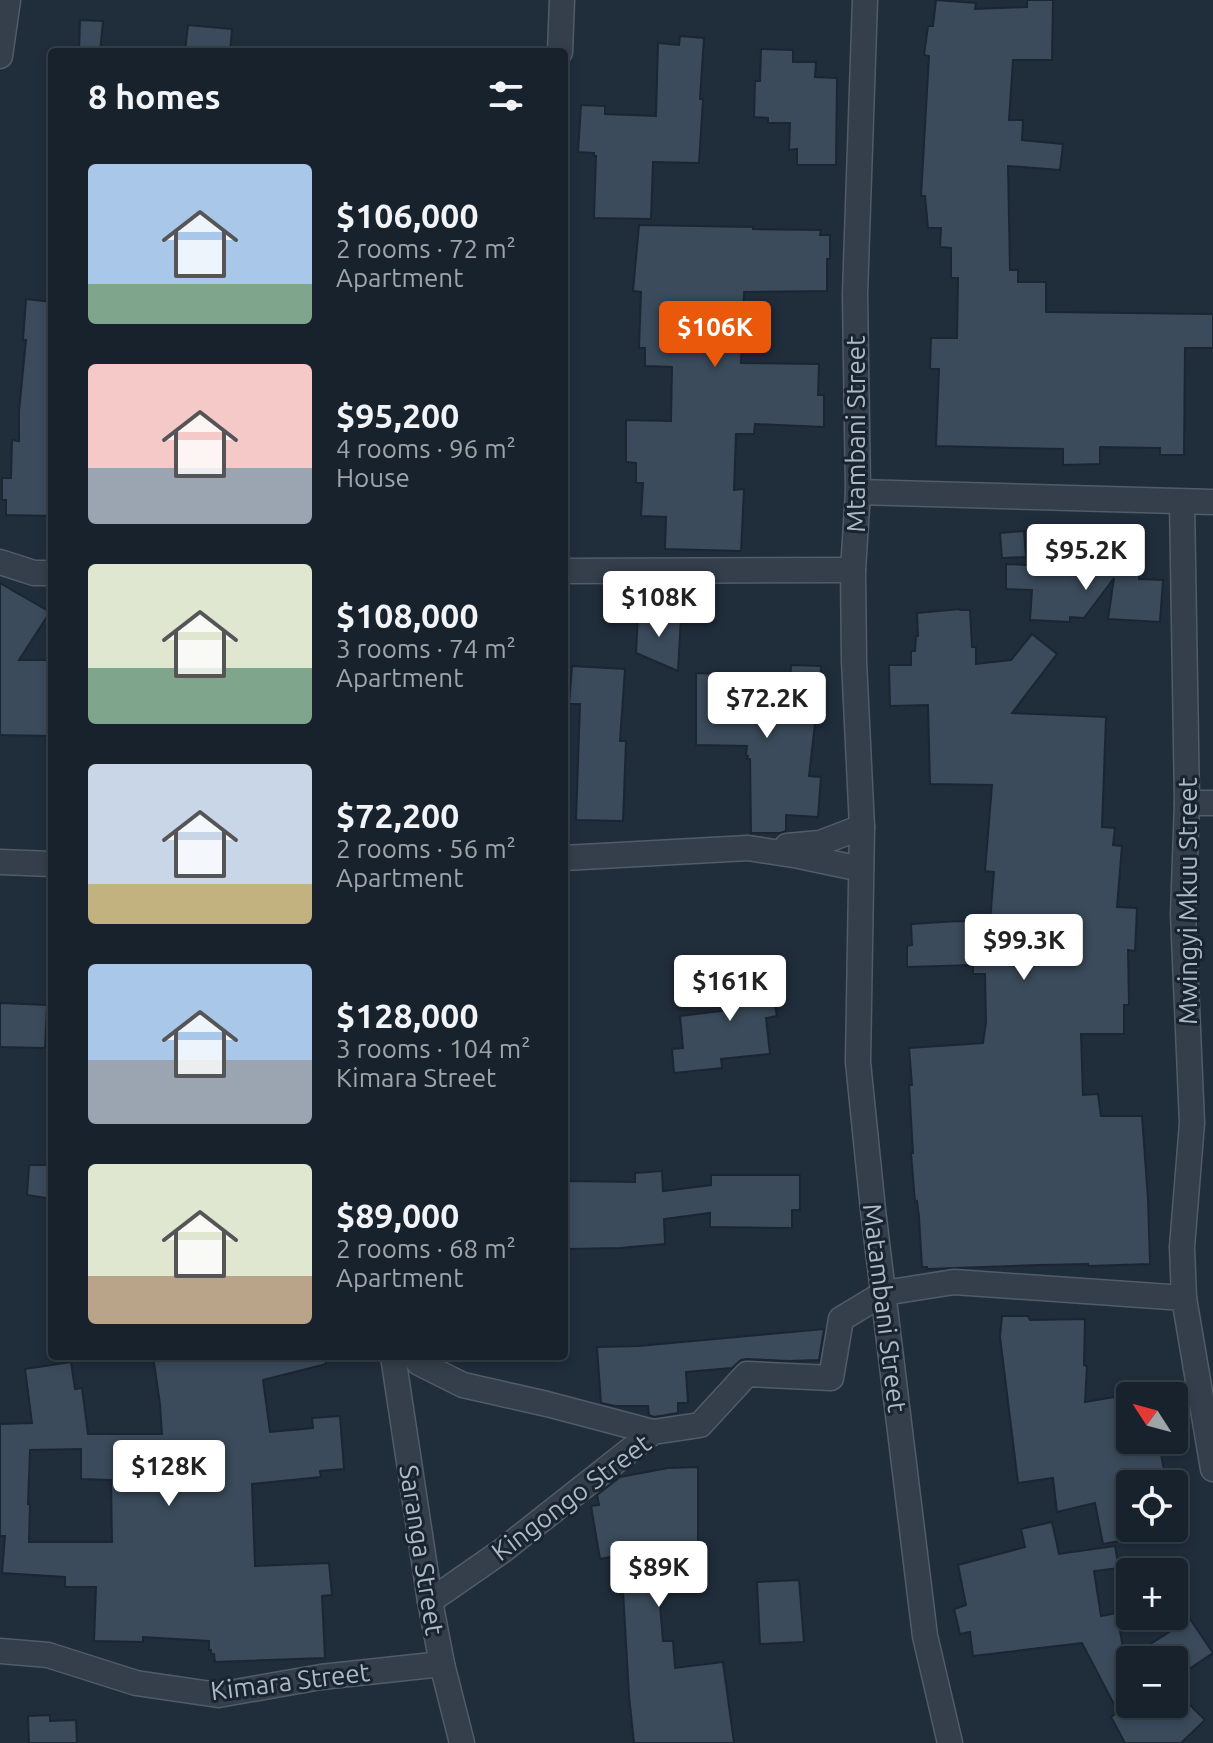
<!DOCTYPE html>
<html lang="en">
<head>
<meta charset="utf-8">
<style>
  :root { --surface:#18222c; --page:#252f38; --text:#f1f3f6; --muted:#9fa4a9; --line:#363f48; --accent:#ea580c }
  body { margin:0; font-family:Ubuntu,sans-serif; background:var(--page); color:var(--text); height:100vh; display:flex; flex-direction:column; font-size:30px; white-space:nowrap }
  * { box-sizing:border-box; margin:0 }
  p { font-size:26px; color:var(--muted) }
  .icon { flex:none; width:44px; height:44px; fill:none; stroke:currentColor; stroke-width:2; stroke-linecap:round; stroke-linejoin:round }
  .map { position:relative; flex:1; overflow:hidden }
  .details { position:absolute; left:48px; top:48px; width:520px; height:1312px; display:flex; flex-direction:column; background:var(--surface); border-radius:8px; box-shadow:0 4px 12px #0003,0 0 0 2px var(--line) }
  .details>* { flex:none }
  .needle { width:52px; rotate:306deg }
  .tools { position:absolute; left:1116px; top:1382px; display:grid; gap:16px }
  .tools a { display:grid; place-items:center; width:72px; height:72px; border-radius:8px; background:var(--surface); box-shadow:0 4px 12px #0003,0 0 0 2px var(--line); font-size:40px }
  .price { position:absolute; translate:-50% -68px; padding:0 18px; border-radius:8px; background:#fff; color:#222; font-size:26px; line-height:52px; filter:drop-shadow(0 2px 4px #0008) }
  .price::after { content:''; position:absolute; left:50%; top:48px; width:24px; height:18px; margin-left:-12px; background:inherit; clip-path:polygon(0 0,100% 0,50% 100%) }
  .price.selected { background:var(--accent); color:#fff }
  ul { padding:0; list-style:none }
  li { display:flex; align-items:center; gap:24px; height:200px; padding:0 40px }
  li span { display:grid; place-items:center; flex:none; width:224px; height:160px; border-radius:8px; color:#555 }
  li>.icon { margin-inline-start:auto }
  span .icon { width:96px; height:96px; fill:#fffc; stroke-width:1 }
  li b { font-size:34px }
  h2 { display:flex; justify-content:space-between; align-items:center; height:96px; padding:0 40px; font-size:34px }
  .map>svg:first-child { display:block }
  .building { fill:#3b4b5b; stroke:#1b2632; stroke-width:2; fill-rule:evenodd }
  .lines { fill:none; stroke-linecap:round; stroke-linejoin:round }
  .street-casing { stroke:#515c69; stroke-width:27 }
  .street { stroke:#343f4b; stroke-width:24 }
  .labels { text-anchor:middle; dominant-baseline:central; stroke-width:6; stroke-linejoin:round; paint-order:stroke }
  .street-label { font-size:26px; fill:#aeb9c8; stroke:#192430 }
</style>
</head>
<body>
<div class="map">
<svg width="1213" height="1743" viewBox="0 0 1213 1743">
  <rect width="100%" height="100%" fill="#202d3b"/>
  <!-- building -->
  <g class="building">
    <path d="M936,0L976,3L975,9L1027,7V0H1053L1052,60H1013L1009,120H1023L1022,140L1063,144L1060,170L1008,166L1010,270H1018V282H1046V312L1213,314V348H1185L1184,455H1160V448L1100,447V464L1063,465V449L936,446L939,369H930L931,338H957L958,278H951V248L940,247L941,228H928L925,196H921L929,56L924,55L928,26H933Z"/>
    <path d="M80,20L103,21L100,52H79Z"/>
    <path d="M188,25L232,29L230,52H185Z"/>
    <path d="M680,36L704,38L700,99H703L699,163L653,162L651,219L594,218L596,156H594V153L578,152L581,105L605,106V114L656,116L658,43L679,45Z"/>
    <path d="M761,49L793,50V62H816L815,77L837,78L836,165H797V149L789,150L790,123H768V118L754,117L755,81H760Z"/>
    <path d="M639,225L753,227V229L821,230L820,235H830V259H827V291L744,292L741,363L819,364L818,395H824V427L755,424L754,434H736L734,490L744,489L741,551L665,549L666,517L641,516L643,483H636V463L626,462V420L671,421L672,367L645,366V348H639L641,292L633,291Z"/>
    <path d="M26,299L52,302V516L6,515V500H2V478H11L12,440L19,441V411L26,340H23Z"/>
    <path d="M1024,531L1026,557L1002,558L1000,533Z"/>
    <path d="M1006,564L1139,570V579L1163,580L1160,622L1108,619L1114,578L1084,618L1070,617V622L1030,620L1032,590L1006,589Z"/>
    <path d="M0,583L50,612L19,660H52V736L0,735Z"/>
    <path d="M960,609V610H970L972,647H976V664L1011,660L1032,634L1057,654L1012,713L1106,717L1102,827L1115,828L1113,845L1122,846L1117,907L1137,908L1135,951L1128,950L1129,1005H1124V1034H1081L1083,1095L1098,1094L1101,1116H1142L1148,1199L1150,1264L1088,1266V1264L1039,1265L927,1269V1267H922L919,1217L917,1201L915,1202L911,1153H913L909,1085H912L909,1048L983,1043L986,1023L985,974H973V965L907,967V946L912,945L911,924L959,921L990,922L994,872L985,871L992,785L930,784L928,705L890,706L889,665H911V651H915L916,636H918L917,613Z"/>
    <path d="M638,615L681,617L678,671L636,653Z"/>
    <path d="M791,665L821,666L819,715H816L809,776L821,777L818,817L786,815V831L780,833H751L750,759H747L748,756L746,755L747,746L696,745V673L721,674V684L790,687Z"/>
    <path d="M572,666L625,669L620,741H626L623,821L576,820L580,704H569Z"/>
    <path d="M743,962L767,964L777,1016L766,1018L770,1054L721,1059L722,1068L674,1073L672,1049L683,1048L680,1016L730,1010L724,970L742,968Z"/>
    <path d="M0,1003L47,1005L45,1048L0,1047Z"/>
    <path d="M29,1165H52V1199L27,1195Z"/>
    <path d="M662,1171L663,1191L711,1185V1175H800V1210H792V1228L710,1227V1213L664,1219L665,1244L619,1248L569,1249V1181L635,1182V1173Z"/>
    <path d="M1002,1316H1028L1030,1320L1085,1319L1084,1365L1087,1366L1085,1402L1120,1396L1121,1407L1130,1406V1440H1158L1167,1484H1130V1539L1103,1544L1095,1503L1057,1512L1053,1478L1018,1483L1000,1337Z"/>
    <path d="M824,1329L819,1360L789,1361L747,1359L741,1360L732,1368L686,1372L688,1403H678V1413L654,1417L649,1415L648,1406H615L601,1403L597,1347L639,1346Z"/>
    <path d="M153,1356H325L326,1364L263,1380L270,1432L313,1428L312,1418L340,1416L344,1469L320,1471L321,1477L252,1484L255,1566L329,1563L332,1595L322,1596L325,1658L215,1662L214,1654H211V1650H209V1641L143,1637V1642L94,1641L96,1587H65V1577L2,1573L5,1536H0V1424L32,1423L25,1369L71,1362L75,1389L82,1388L88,1434H162L160,1404ZM81,1449V1479L111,1480L112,1542H29L30,1504H28L30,1450Z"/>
    <path d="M698,1467V1544H655L663,1641H673L675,1668L723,1662L734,1743H634L629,1696L621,1555L600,1559L591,1506L599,1505L597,1495L620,1477L668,1468Z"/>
    <path d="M1052,1522L1059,1554L1115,1546L1119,1568L1094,1571L1101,1616L1117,1613L1125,1660L1190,1619L1213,1653L1174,1679V1660H1130V1704H1189L1205,1720L1181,1743H1125L1111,1717L1118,1712L1082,1643L973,1656L970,1632L960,1634L954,1609L966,1605L958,1565L1025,1547L1021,1529Z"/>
    <path d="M799,1580L804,1642L760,1644L757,1582Z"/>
    <path d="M50,1715V1721L76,1720L77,1743H29L28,1716Z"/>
  </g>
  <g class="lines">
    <!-- street casing -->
    <g class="street-casing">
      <g id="street">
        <path d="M865,0L855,294L858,492L853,570L854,661L862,827L858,1062L873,1210L925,1636L950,1743"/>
        <path d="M560,52L562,0"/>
        <path d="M0,56L8,0"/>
        <path d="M858,492L1213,502"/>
        <path d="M1182,502L1187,803L1183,914L1192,1123L1182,1247L1184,1298"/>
        <path d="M0,562L34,573H52"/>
        <path d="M564,571L853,570"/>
        <path d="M1187,803H1213"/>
        <path d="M787,846L820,843L862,827"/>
        <path d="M564,858L748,848L799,856L861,869"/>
        <path d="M0,862L52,864"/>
        <path d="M393,1356L430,1601L442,1664L462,1743"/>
        <path d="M414,1356L419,1363L463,1385L547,1404L653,1432"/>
        <path d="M430,1601L502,1551L653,1432L700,1425L747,1374L831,1378L841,1319L884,1293L954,1282L1184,1298L1213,1469"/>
        <path d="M0,1651L48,1655L136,1683L218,1695L321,1677L442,1664"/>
      </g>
    </g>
    <!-- street -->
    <use href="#street" class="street"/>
  </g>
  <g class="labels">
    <!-- street labels -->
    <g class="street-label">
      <text transform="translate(855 434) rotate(-90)">Mtambani Street</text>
      <text transform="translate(1187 901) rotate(-90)">Mwingyi Mkuu Street</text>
      <text transform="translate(885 1308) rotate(83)">Matambani Street</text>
      <text transform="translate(571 1497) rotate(-37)">Kingongo Street</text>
      <text transform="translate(422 1550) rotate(81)">Saranga Street</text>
      <text transform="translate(290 1681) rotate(-7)">Kimara Street</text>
    </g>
  </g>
</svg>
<div class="tools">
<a><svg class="needle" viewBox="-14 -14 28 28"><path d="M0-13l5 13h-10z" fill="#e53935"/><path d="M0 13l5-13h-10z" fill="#9fa4a9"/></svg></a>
<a><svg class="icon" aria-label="locate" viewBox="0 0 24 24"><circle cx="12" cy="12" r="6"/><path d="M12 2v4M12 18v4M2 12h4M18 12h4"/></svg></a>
<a>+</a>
<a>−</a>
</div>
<b class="price selected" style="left:715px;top:369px">$106K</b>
<b class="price" style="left:1086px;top:592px">$95.2K</b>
<b class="price" style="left:659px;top:639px">$108K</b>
<b class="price" style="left:767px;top:740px">$72.2K</b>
<b class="price" style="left:1024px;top:982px">$99.3K</b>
<b class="price" style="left:730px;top:1023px">$161K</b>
<b class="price" style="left:169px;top:1508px">$128K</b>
<b class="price" style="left:659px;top:1609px">$89K</b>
<section class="details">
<h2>8 homes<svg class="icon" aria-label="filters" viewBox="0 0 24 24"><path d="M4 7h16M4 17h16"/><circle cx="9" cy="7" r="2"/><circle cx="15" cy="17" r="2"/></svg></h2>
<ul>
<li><span style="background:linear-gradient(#a9c7e8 75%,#7fa58c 0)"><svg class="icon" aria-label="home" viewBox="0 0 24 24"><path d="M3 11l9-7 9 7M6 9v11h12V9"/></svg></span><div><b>$106,000</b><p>2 rooms · 72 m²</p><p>Apartment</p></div></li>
<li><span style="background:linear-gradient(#f6c9c9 65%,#9aa5b1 0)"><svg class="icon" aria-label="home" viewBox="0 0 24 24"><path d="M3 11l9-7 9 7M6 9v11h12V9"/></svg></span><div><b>$95,200</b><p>4 rooms · 96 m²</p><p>House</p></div></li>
<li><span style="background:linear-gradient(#dfe7d0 65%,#7fa58c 0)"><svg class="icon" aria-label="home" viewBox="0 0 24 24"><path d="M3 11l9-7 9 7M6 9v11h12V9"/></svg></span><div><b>$108,000</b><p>3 rooms · 74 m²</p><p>Apartment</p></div></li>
<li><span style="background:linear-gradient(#c9d6e8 75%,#c2b280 0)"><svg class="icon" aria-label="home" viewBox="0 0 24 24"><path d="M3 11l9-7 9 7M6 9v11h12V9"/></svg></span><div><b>$72,200</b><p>2 rooms · 56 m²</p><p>Apartment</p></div></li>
<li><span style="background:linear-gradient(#a9c7e8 60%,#9aa5b1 0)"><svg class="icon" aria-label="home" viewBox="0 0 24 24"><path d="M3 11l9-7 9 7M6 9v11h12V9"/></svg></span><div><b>$128,000</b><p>3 rooms · 104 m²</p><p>Kimara Street</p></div></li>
<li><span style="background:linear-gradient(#dfe7d0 70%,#b9a48a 0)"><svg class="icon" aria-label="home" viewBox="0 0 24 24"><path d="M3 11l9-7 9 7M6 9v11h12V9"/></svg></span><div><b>$89,000</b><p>2 rooms · 68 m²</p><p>Apartment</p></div></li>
</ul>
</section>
</div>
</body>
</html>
